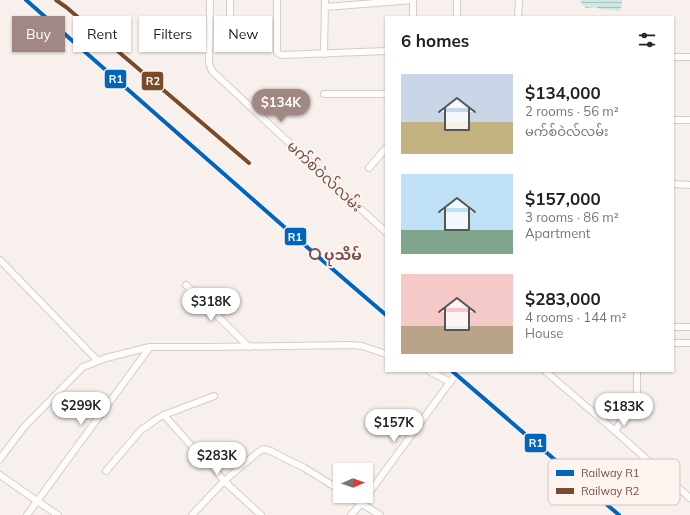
<!DOCTYPE html>
<html lang="en">
<head>
<meta charset="utf-8">
<style>
  :root { --surface:#fff; --page:#f6f6f6; --text:#222; --muted:#767676; --accent:#a28885 }
  body { margin:0; font-family:Mulish,"Noto Sans Myanmar",sans-serif; background:var(--page); color:var(--text); height:100vh; display:flex; flex-direction:column; font-size:15px; white-space:nowrap }
  * { box-sizing:border-box; margin:0 }
  p { font-size:13px; color:var(--muted) }
  .icon { flex:none; width:22px; height:22px; fill:none; stroke:currentColor; stroke-width:2; stroke-linecap:round; stroke-linejoin:round }
  .map { position:relative; flex:1; overflow:hidden }
  .panel { position:absolute; left:385px; top:16px; width:289px; height:356px; display:flex; flex-direction:column; background:var(--surface); border-radius:0px; box-shadow:0 1px 3px #0004 }
  .panel>* { flex:none }
  .guide { position:absolute; left:12px; top:16px; width:313px; height:36px; display:flex; gap:8px }
  .needle { width:26px; rotate:88deg }
  .buttons { position:absolute; left:333px; top:463px; display:grid; gap:8px }
  .buttons a { display:grid; place-items:center; width:40px; height:40px; border-radius:0px; background:var(--surface); box-shadow:0 1px 3px #0004; font-size:20px }
  .price { position:absolute; translate:-50% -34px; padding:0 9px; border-radius:14px; background:#fff; color:#222; font-size:13px; line-height:26px; filter:drop-shadow(0 1px 2px #0008) }
  .price::after { content:''; position:absolute; left:50%; top:24px; width:12px; height:9px; margin-left:-6px; background:inherit; clip-path:polygon(0 0,100% 0,50% 100%) }
  .price.active { background:var(--accent); color:#fff }
  ul { padding:0; list-style:none }
  li { display:flex; align-items:center; gap:12px; height:100px; padding:0 16px }
  li span { display:grid; place-items:center; flex:none; width:112px; height:80px; border-radius:0px; color:#555 }
  li>.icon { margin-inline-start:auto }
  span .icon { width:48px; height:48px; fill:#fffc; stroke-width:1 }
  li b { font-size:17px }
  h2 { display:flex; justify-content:space-between; align-items:center; height:48px; padding:0 16px; font-size:17px }
  .tag { padding:0 14px; border-radius:0px; background:var(--surface); box-shadow:0 1px 3px #0004; font-size:14px; line-height:36px }
  .tag.active { background:var(--accent); color:#fff }
  .map>svg:first-child { display:block }
  .water { fill:url(#water-rules) }
  .lines { fill:none; stroke-linecap:round; stroke-linejoin:round }
  .street-casing { stroke:#d6ccc9; stroke-width:8 }
  .street { stroke:#fefdfc; stroke-width:6 }
  .rail-1-casing { stroke:#fef4ef; stroke-width:7 }
  .rail-2-casing { stroke:#fef4ef; stroke-width:7 }
  .rail-1 { stroke:#0065bd; stroke-width:4 }
  .rail-2 { stroke:#7a4b2a; stroke-width:4 }
  .stop-dot { fill:#fef4ef; stroke:#75504d; stroke-width:2 }
  .labels { text-anchor:middle; dominant-baseline:central; stroke-width:4; stroke-linejoin:round; paint-order:stroke }
  .street-label { font-size:15px; fill:#75504d; stroke:#fef4ef }
  .stop-label { font-size:15px; font-weight:bold; fill:#75504d; stroke:#fef4ef; text-anchor:start }
  .key { fill:#fef4ef; stroke:#d5c3be; stroke-width:1 }
  .key-label { font-size:11px; fill:#75504d }
  .line-badge { stroke:#fef4ef; stroke-width:1.5 }
  .badge-label { font-size:11px; text-anchor:middle; font-weight:bold; fill:#fff }
</style>
</head>
<body>
<div class="map">
<svg width="690" height="515" viewBox="0 0 690 515">
  <defs>
    <pattern id="water-rules" width="6" height="5" patternUnits="userSpaceOnUse"><rect width="6" height="5" fill="#cee8e4"/><path d="M0 2.5h6" fill="none" stroke="#acbebb"/></pattern>
  </defs>
  <rect width="100%" height="100%" fill="#f7f0ec"/>
  <!-- water -->
  <path class="water" d="M580,0H622V5L620,11H617L599,9L596,7L586,8L582,4Z"/>
  <g class="lines">
    <!-- street casing -->
    <g class="street-casing">
      <g id="street">
        <path d="M210,0L209,61L210,66L212,71L343,193L386,232"/>
        <path d="M230,0V19"/>
        <path d="M277,0V52L279,54L282,55L386,51"/>
        <path d="M413,0V17"/>
        <path d="M457,0V17"/>
        <path d="M325,7L413,0"/>
        <path d="M518,17L519,0"/>
        <path d="M324,54L325,0"/>
        <path d="M673,57H690"/>
        <path d="M324,94H386"/>
        <path d="M673,120H690"/>
        <path d="M369,168L386,148"/>
        <path d="M673,184L690,185"/>
        <path d="M0,260L98,361"/>
        <path d="M186,285L249,347"/>
        <path d="M673,327H690"/>
        <path d="M673,343H690"/>
        <path d="M429,371L450,382"/>
        <path d="M545,371L615,431L690,498"/>
        <path d="M164,415L196,451L213,467L224,481L261,515"/>
        <path d="M615,431L635,400L637,393V371"/>
        <path d="M0,459L24,427L83,367L106,358L150,347H211L351,345L362,346L386,354"/>
        <path d="M106,471L141,430L157,419L164,415L214,396"/>
        <path d="M0,475L37,501L58,515"/>
        <path d="M349,496L380,515"/>
        <path d="M27,515L150,347"/>
        <path d="M192,515L224,481L257,453L263,449L271,451L288,460L303,467L340,490"/>
        <path d="M351,515L361,504L450,382L459,371"/>
      </g>
    </g>
    <!-- street -->
    <use href="#street" class="street"/>
    <!-- rail-1 casing -->
    <g class="rail-1-casing">
      <g id="rail-1">
        <path d="M26,0L315,254L386,315"/>
        <path d="M452,371L619,515"/>
      </g>
    </g>
    <!-- rail-2 casing -->
    <g class="rail-2-casing">
      <path id="rail-2" d="M56,0L66,7L249,163"/>
    </g>
    <!-- rail-1 -->
    <use href="#rail-1" class="rail-1"/>
    <!-- rail-2 -->
    <use href="#rail-2" class="rail-2"/>
  </g>
  <!-- markers -->
  <circle class="stop-dot" cx="315" cy="254" r="5"/>
  <g class="labels">
    <!-- street labels -->
    <g class="street-label">
      <text transform="translate(325 176) rotate(43)">မက်စ်ဝဲလ်လမ်း</text>
    </g>
    <!-- stop labels -->
    <g class="stop-label">
      <text x="324" y="254">ပုသိမ်</text>
    </g>
  </g>
  <!-- legend -->
  <rect x="548" y="459" width="132" height="46" rx="6" class="key"/>
  <rect x="556" y="470" width="18" height="6" fill="#0065bd"/>
  <rect x="556" y="488" width="18" height="6" fill="#7a4b2a"/>
  <g class="key-label">
    <text x="581" y="477">Railway R1</text>
    <text x="581" y="495">Railway R2</text>
  </g>
  <g class="line-badge">
    <rect x="104" y="69" width="23" height="20" rx="4" fill="#0065bd"/>
    <rect x="141" y="71" width="23" height="20" rx="4" fill="#7a4b2a"/>
    <rect x="284" y="227" width="23" height="19" rx="4" fill="#0065bd"/>
    <rect x="524" y="433" width="23" height="20" rx="4" fill="#0065bd"/>
  </g>
  <g class="badge-label">
    <text x="116" y="83">R1</text>
    <text x="153" y="85">R2</text>
    <text x="295" y="241">R1</text>
    <text x="536" y="447">R1</text>
  </g>
</svg>
<div class="buttons">
<a><svg class="needle" viewBox="-14 -14 28 28"><path d="M0-13l5 13h-10z" fill="#e53935"/><path d="M0 13l5-13h-10z" fill="#767676"/></svg></a>
</div>
<b class="price active" style="left:281px;top:123px">$134K</b>
<b class="price" style="left:211px;top:322px">$318K</b>
<b class="price" style="left:81px;top:426px">$299K</b>
<b class="price" style="left:624px;top:427px">$183K</b>
<b class="price" style="left:394px;top:443px">$157K</b>
<b class="price" style="left:217px;top:476px">$283K</b>
<div class="guide">
<a class="tag active">Buy</a>
<a class="tag">Rent</a>
<a class="tag">Filters</a>
<a class="tag">New</a>
</div>
<section class="panel">
<h2>6 homes<svg class="icon" aria-label="filters" viewBox="0 0 24 24"><path d="M4 7h16M4 17h16"/><circle cx="9" cy="7" r="2"/><circle cx="15" cy="17" r="2"/></svg></h2>
<ul>
<li><span style="background:linear-gradient(#c9d6e8 60%,#c2b280 0)"><svg class="icon" aria-label="home" viewBox="0 0 24 24"><path d="M3 11l9-7 9 7M6 9v11h12V9"/></svg></span><div><b>$134,000</b><p>2 rooms · 56 m²</p><p>မက်စ်ဝဲလ်လမ်း</p></div></li>
<li><span style="background:linear-gradient(#bfe0f5 70%,#7fa58c 0)"><svg class="icon" aria-label="home" viewBox="0 0 24 24"><path d="M3 11l9-7 9 7M6 9v11h12V9"/></svg></span><div><b>$157,000</b><p>3 rooms · 86 m²</p><p>Apartment</p></div></li>
<li><span style="background:linear-gradient(#f6c9c9 65%,#b9a48a 0)"><svg class="icon" aria-label="home" viewBox="0 0 24 24"><path d="M3 11l9-7 9 7M6 9v11h12V9"/></svg></span><div><b>$283,000</b><p>4 rooms · 144 m²</p><p>House</p></div></li>
</ul>
</section>
</div>
</body>
</html>
